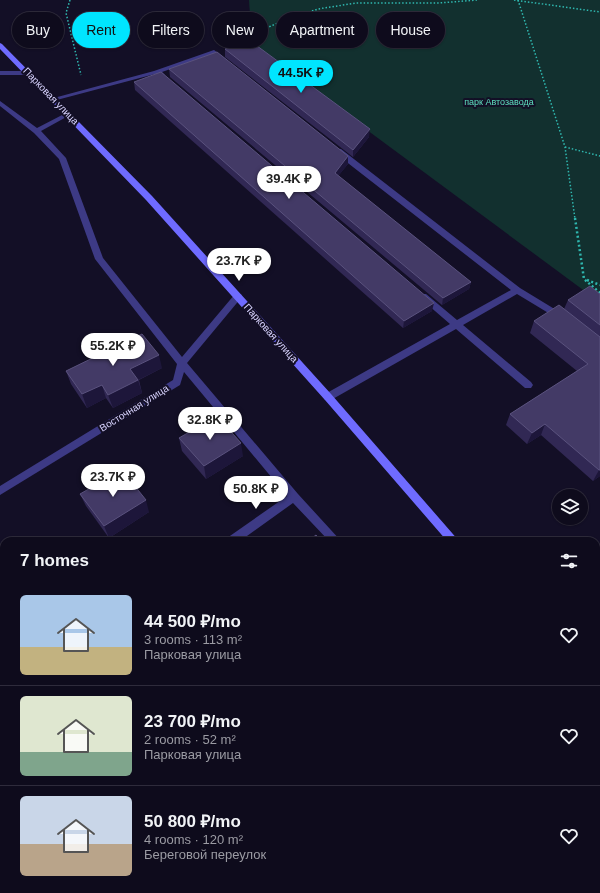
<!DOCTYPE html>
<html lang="en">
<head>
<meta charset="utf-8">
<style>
  :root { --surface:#0e0b1c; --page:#1c1929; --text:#f1f3f6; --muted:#9b9ba3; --line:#2e2b3b; --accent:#00e5ff }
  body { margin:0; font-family:Helvetica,sans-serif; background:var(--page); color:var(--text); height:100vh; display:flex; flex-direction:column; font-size:15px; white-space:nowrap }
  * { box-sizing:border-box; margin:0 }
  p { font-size:13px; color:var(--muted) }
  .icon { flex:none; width:22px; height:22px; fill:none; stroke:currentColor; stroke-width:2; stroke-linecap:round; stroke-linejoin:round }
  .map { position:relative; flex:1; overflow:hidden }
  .drawer { position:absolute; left:0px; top:537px; width:600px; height:356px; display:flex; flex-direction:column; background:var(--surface); border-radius:12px 12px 0 0; box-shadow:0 1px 3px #0004,0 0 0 1px var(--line) }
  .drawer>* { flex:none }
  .guide { position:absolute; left:12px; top:12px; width:576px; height:36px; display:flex; gap:8px }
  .controls { position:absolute; left:552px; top:489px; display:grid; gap:8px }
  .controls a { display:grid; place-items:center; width:36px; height:36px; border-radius:50%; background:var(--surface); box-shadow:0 1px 3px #0004,0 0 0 1px var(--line); font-size:20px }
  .price { position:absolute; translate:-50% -34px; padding:0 9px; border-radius:14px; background:#fff; color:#222; font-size:13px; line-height:26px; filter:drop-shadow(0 1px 2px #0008) }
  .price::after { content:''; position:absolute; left:50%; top:24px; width:12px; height:9px; margin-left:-6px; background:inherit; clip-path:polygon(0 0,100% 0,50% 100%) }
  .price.on { background:var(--accent); color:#111 }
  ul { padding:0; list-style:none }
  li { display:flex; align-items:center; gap:12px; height:100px; padding:0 20px }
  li+li { border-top:1px solid var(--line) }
  li span { display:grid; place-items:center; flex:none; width:112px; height:80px; border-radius:6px; color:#555 }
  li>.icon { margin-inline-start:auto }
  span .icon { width:48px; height:48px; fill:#fffc; stroke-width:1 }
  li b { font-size:17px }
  h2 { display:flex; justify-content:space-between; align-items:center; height:48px; padding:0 20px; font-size:17px }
  .chip { padding:0 14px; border-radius:18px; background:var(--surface); box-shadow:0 1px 3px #0004,0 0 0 1px var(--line); font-size:14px; line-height:36px }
  .chip.on { background:var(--accent); color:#111 }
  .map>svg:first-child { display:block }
  .green { fill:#12302f }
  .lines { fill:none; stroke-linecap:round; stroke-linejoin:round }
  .path-far1 { stroke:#2fb8b0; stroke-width:1.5; stroke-dasharray:1.5 2; stroke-linecap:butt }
  .path { stroke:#2fb8b0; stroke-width:2.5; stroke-dasharray:2 2.5; stroke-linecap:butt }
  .lane { fill:#3d3a85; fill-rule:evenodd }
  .street { fill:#3d3a85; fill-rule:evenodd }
  .secondary { fill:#6f6bff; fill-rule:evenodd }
  .wall { fill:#312854 }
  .shaded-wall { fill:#1d163a }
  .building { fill:#433a66; stroke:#5a527e }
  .labels { text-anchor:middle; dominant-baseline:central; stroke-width:4; stroke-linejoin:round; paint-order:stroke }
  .far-park-label { font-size:9px; fill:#5fe0c0; stroke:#130f26 }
  .street-label { font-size:10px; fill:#d9d4ff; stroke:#130f26 }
</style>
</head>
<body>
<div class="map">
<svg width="600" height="893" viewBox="0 0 600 893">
  <rect width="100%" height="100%" fill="#130f26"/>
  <!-- green -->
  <path class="green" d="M249,0H600V299L594,298L252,45Z"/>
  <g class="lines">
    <!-- path-far1 -->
    <g class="path-far1">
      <path d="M70,0L66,13L81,75"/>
      <path d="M514,0L600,12"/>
      <path d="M518,0L565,147L575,219"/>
      <path d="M231,44L280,22L318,9L356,3H439L477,0"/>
      <path d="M565,147L600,156"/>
    </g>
    <!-- path -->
    <g class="path">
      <path d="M575,218L584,279L600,293"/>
      <path d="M587,280L600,285"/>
    </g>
    <!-- lane -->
    <g class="lane">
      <path d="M214,50L227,60V62H223L213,54L162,72L165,75L164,76L155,74L53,101L50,99L154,71Z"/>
      <path d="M335,149H341L520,288L566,316L567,318L566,320H560L517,294L463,325L531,382L533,385L531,388H525L456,329L331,400H325L323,397L325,394L450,324L420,298L419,296L420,294H426L457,320L511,290L335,153Z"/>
    </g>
    <!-- street -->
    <g class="street">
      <path d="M0,71H28L31,73L28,75H0Z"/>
      <path d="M0,101L37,128L66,113H70V115L41,131L66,158L103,258L182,357L235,294H241L242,296L241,298L187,363L298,494L341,541H329L293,503L240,541H226L227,538L287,496L184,372L180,385L0,495V486L173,380L177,364L95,259L59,159L34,133L0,106Z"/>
      <path d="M600,794V810L596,812V796Z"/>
      <path d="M291,889H305L307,893H293Z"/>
      <path d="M572,889H586L585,893H571Z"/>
    </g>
    <!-- secondary -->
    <g class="secondary">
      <path d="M0,43L2,44L152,196L331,394L459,541H447L325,400L146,200L0,49Z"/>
      <path d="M596,718L600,719V735L596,734Z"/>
    </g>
  </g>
  <!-- wall -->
  <g class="wall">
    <path d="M225,49L369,137L353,157L225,57Z"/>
    <path d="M169,69L348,164L338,176L471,282L469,289L442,305L170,77Z"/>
    <path d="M134,82L432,311L403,328L135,90Z"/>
    <path d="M600,294V476L593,481L541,435L527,444L506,425L510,414L577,371L530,333L534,321L564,309L568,300Z"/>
    <path d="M162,368L139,380L142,393L113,408L106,398L87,408L71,384L66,371Z"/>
    <path d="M179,438L243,456L206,479L182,451Z"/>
    <path d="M80,494L149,512L109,538L86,506Z"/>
  </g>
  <!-- shaded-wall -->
  <g class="shaded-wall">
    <path d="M370,129L369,137L353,157V150Z"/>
    <path d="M348,156V164L335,180V173Z"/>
    <path d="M471,282L469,289L442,305L443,298Z"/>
    <path d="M434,303L432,311L403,328L404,321Z"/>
    <path d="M159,355L162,368L138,380L142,393L113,408L108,395L130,369Z"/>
    <path d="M102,385L106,398L87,408L82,394Z"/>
    <path d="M545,424L541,435L527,444L532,433Z"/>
    <path d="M241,443L243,456L206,479L204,466Z"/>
    <path d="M599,470H600V476L593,481Z"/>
    <path d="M146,500L149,512L109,538L104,526Z"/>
  </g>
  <!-- building -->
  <g class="building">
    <path d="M249,40L370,129L353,150L225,49Z"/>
    <path d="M217,52L348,156L335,173L471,282L443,298L169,69Z"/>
    <path d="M161,72L434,303L404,321L134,82Z"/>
    <path d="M590,286L600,294V325L568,300Z"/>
    <path d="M559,305L600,337V470H599L545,424L532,433L510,414L588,364L534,321Z"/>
    <path d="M142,334L159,355L130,369L138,380L108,395L102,385L82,394L66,371Z"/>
    <path d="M217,416L241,443L204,466L179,438Z"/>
    <path d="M122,470L146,500L104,526L80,494Z"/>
    <path d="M316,535L321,541H308Z"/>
    <path d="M4,653V677L0,671V655Z"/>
    <path d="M159,889H278L280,893H161Z"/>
  </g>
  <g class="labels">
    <!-- far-park labels -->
    <g class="far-park-label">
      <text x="499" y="102">парк Автозавода</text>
    </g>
    <!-- street labels -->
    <g class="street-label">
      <text transform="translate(51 96) rotate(46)">Парковая улица</text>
      <text transform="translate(271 333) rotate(48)">Парковая улица</text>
      <text transform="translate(134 408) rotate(-32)">Восточная улица</text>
    </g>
  </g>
</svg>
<div class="controls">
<a><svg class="icon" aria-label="layers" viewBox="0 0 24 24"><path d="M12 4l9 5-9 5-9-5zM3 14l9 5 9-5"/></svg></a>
</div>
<b class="price on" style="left:301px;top:94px">44.5K ₽</b>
<b class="price" style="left:289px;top:200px">39.4K ₽</b>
<b class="price" style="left:239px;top:282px">23.7K ₽</b>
<b class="price" style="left:113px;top:367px">55.2K ₽</b>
<b class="price" style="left:210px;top:441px">32.8K ₽</b>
<b class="price" style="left:113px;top:498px">23.7K ₽</b>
<b class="price" style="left:256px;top:510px">50.8K ₽</b>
<div class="guide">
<a class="chip">Buy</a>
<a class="chip on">Rent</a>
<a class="chip">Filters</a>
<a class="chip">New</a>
<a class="chip">Apartment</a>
<a class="chip">House</a>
</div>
<section class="drawer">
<h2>7 homes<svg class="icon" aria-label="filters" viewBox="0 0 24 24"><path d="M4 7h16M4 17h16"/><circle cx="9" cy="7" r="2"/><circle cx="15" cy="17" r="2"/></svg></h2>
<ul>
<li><span style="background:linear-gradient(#a9c7e8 65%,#c2b280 0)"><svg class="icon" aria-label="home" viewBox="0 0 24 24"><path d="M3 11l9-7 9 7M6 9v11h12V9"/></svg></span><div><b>44 500 ₽/mo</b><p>3 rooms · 113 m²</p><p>Парковая улица</p></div><svg class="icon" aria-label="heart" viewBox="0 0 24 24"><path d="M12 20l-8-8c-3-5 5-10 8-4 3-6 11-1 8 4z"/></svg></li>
<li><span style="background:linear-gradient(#dfe7d0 70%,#7fa58c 0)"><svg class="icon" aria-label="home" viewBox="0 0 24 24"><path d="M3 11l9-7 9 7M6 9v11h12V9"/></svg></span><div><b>23 700 ₽/mo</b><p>2 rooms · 52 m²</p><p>Парковая улица</p></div><svg class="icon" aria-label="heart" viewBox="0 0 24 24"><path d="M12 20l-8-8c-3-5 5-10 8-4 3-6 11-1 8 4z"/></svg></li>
<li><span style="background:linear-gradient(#c9d6e8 60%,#b9a48a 0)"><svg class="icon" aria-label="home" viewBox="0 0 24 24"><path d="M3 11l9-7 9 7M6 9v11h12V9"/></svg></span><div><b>50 800 ₽/mo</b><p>4 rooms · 120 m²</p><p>Береговой переулок</p></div><svg class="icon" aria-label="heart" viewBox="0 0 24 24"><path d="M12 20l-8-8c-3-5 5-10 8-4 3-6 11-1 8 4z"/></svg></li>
</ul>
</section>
</div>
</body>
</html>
